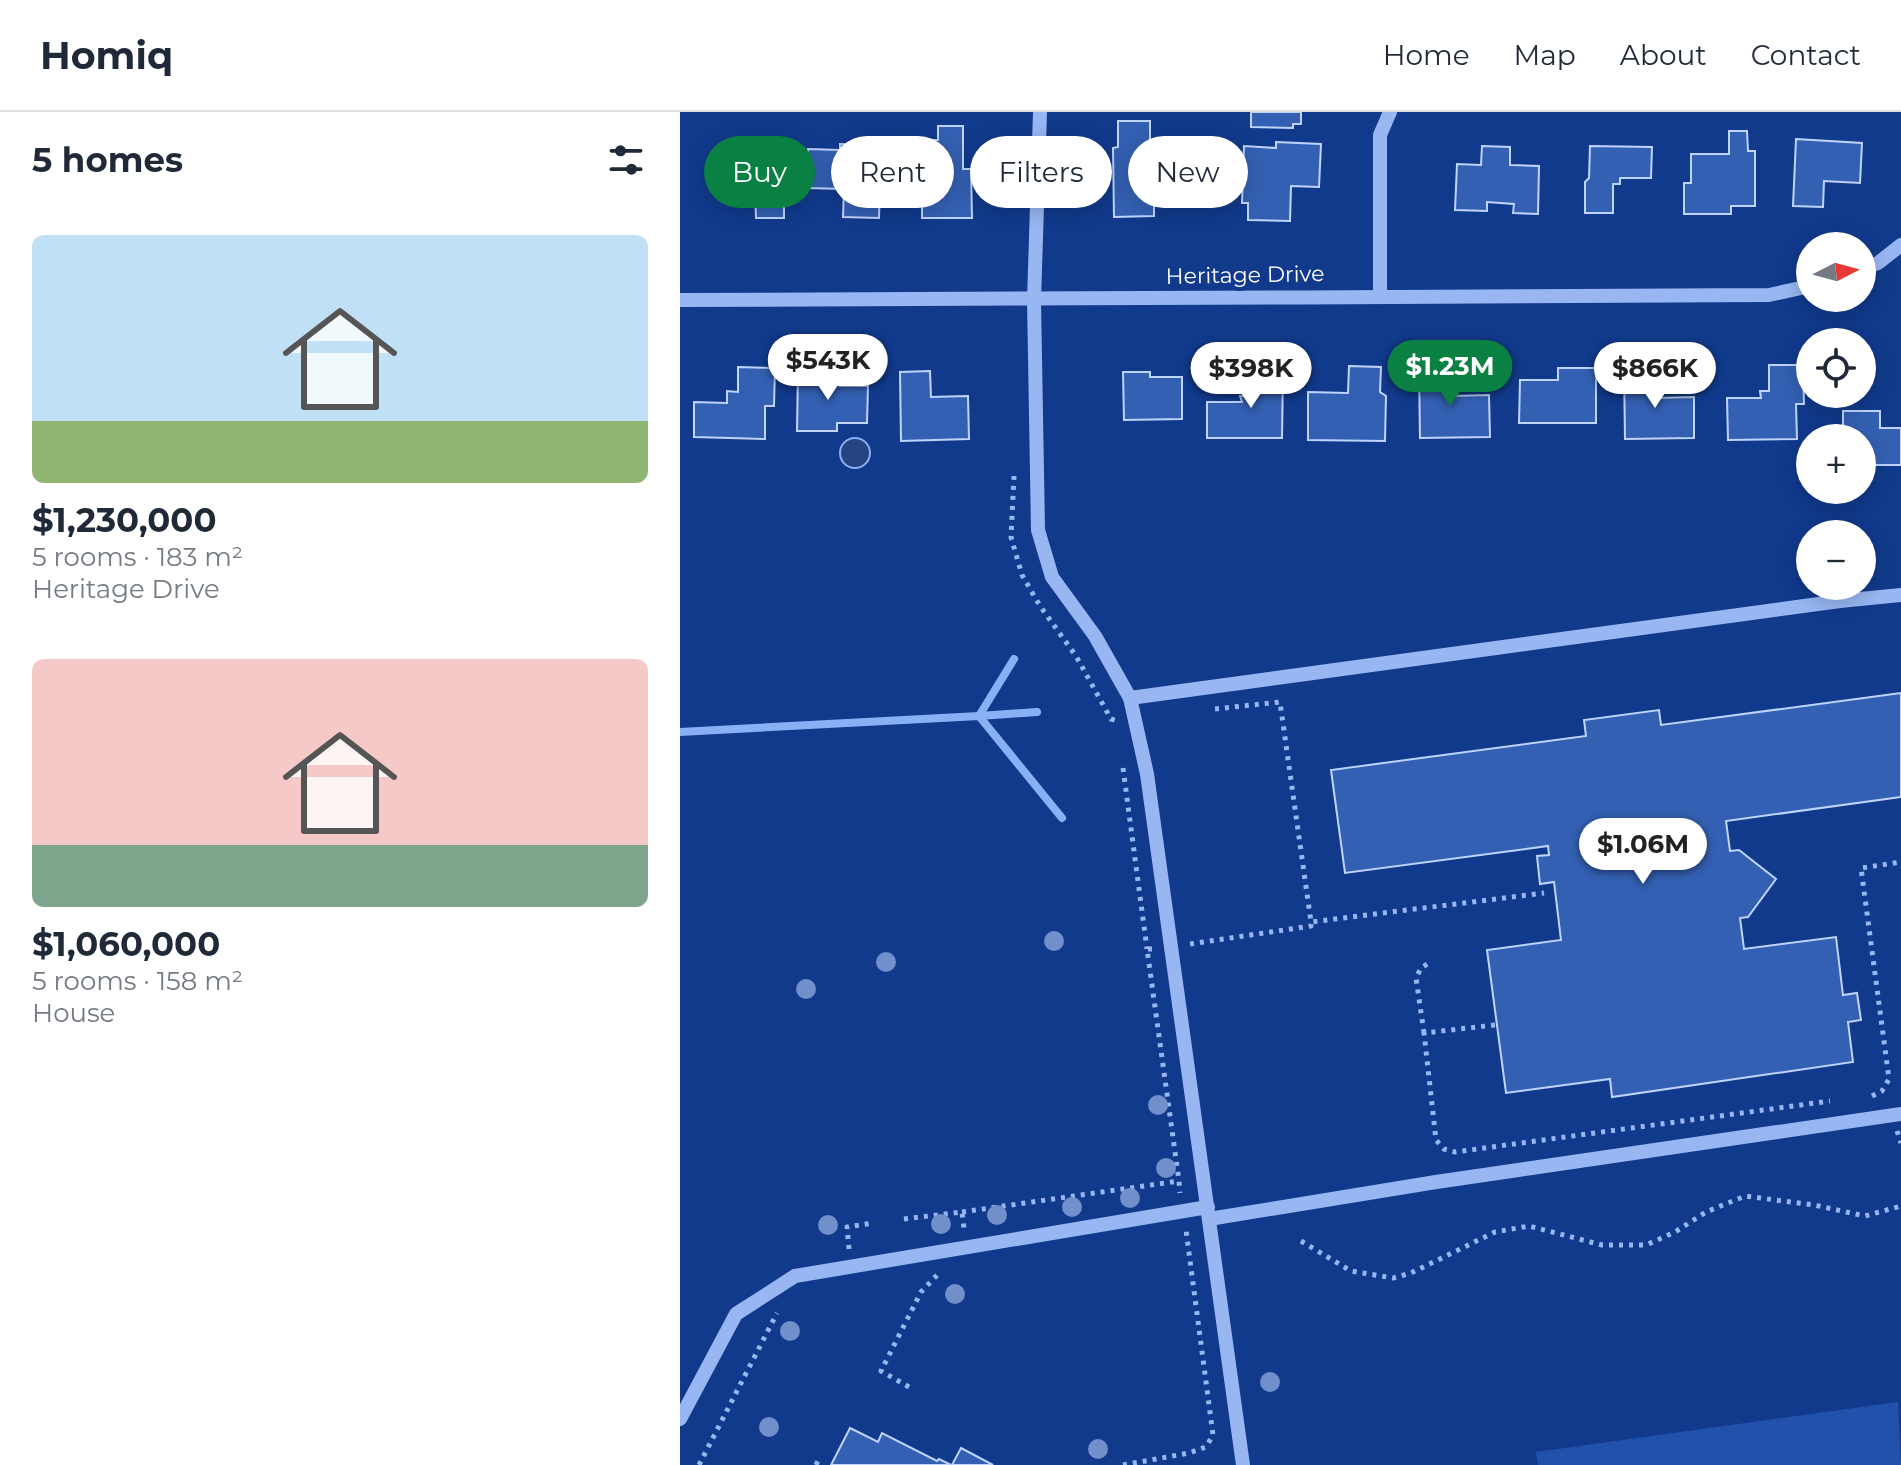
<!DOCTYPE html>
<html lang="en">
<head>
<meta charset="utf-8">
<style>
  :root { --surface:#fff; --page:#f2f2f3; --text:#1f2937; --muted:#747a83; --line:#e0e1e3; --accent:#0b8043 }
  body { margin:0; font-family:Montserrat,sans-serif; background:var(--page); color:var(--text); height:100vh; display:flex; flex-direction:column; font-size:30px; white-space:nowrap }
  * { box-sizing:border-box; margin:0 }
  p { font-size:26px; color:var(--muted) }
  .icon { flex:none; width:44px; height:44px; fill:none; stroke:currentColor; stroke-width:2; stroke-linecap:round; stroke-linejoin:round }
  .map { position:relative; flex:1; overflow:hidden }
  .side { display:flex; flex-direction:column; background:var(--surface); width:680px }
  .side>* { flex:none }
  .banner { position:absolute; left:24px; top:24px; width:760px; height:72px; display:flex; gap:16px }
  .needle { width:52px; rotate:84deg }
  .tools { position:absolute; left:1116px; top:120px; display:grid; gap:16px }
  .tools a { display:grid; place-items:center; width:80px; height:80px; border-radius:50%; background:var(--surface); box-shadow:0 4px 20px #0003; font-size:40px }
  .price { position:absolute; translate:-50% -68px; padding:0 18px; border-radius:28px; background:#fff; color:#222; font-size:26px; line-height:52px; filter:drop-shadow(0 2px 4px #0008) }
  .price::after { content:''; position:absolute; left:50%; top:48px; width:24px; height:18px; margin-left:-12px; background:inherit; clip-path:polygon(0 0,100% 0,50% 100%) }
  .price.on { background:var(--accent); color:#fff }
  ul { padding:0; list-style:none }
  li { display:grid; align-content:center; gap:16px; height:424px; padding:0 32px }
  li span { display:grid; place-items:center; height:248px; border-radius:12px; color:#555 }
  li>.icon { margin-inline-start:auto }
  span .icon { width:144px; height:144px; fill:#fffc; stroke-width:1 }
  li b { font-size:34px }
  h2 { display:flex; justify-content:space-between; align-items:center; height:96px; padding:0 32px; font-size:34px }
  .pill { padding:0 28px; border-radius:36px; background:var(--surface); box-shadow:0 4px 20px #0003; font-size:28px; line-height:72px }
  .pill.on { background:var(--accent); color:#fff }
  header { display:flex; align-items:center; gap:48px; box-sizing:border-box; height:112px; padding:0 40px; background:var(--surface); border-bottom:2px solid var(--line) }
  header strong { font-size:38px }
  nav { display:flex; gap:44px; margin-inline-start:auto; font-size:28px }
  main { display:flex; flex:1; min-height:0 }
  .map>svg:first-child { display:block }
  .green { fill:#2251ab }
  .water { fill:#264482; stroke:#89b0f5; stroke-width:2 }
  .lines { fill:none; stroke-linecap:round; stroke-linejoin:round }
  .stream { stroke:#89b0f5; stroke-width:8 }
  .building { fill:#3460b3; stroke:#bfd4fd; stroke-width:2 }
  .path { stroke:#98b7f2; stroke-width:5; stroke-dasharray:4 6; stroke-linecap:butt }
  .minor { stroke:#98b7f2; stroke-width:14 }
  .tree { fill:#718fca }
  .labels { text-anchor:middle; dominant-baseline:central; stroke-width:8; stroke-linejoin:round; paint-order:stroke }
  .street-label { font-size:22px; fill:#fff; stroke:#113a8c }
</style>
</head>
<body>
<header>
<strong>Homiq</strong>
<nav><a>Home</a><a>Map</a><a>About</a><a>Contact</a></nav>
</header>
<main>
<section class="side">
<h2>5 homes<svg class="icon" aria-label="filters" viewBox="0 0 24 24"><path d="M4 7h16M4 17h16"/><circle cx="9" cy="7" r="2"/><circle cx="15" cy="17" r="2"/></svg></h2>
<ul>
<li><span style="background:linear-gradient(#bfe0f5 75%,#8fb573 0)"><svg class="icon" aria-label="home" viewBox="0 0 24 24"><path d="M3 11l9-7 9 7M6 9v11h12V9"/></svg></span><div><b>$1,230,000</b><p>5 rooms · 183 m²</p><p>Heritage Drive</p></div></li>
<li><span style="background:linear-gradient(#f6c9c9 75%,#7fa58c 0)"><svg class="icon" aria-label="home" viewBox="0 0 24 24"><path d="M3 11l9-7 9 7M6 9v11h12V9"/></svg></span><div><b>$1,060,000</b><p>5 rooms · 158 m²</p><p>House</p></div></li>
</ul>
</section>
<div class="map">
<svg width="1221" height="1353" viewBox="0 0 1221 1353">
  <rect width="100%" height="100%" fill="#113a8c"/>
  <!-- green -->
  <path class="green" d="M1218,1290L1221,1353H858L856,1340Z"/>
  <!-- water -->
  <circle class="water" cx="175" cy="341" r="15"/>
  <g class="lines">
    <!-- stream -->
    <g class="stream">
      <path d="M299,604L334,547"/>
      <path d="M299,604L357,600"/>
      <path d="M0,620L299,604L382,706"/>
    </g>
  </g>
  <!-- building -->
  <g class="building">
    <path d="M571,0H621V12H613V16L571,15Z"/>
    <path d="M438,9H470V35H479V74H474V104L434,105L433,36L438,35Z"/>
    <path d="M258,14H283V57H291L292,106H242V51H247V28H258Z"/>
    <path d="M1049,19H1067L1068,39H1075V94H1051V102H1004V71H1011V42H1049Z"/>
    <path d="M1116,27L1182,31L1180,71L1144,69L1143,95L1113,94Z"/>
    <path d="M596,30L641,32L639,75L611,74L610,109L568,108V91H562L564,34L596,36Z"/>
    <path d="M160,32L195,33L194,70L200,72L199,106L163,105L164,77L127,76L128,37L160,38Z"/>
    <path d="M802,34L830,35V53L859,54L858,102L833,101L834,92L807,90V99L775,98L777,52L801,53Z"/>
    <path d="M910,34L972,35L971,66H940V72H933V101H905V70L909,66Z"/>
    <path d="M66,36H104V106H76L75,78H36V44H66Z"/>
    <path d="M1089,253H1123L1124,292H1116L1117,327L1048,328L1047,286H1081L1080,279H1089Z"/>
    <path d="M669,254L701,255L700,280L706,284L705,329L628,328V280L668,281Z"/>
    <path d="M58,255L95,256L94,294H85V327L14,325V290L47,291V279L58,280Z"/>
    <path d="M770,255L771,284L809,283L810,325L740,326L739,256Z"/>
    <path d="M878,256H916V311H839L840,268H878Z"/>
    <path d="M975,257V286L1014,285V326L945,327L944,258Z"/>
    <path d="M118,258H153V267H160V274H188L187,311H157V319H117Z"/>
    <path d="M570,258H603L602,326H527V290H562L560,284H570Z"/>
    <path d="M250,259L251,285L288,284L289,327L221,329L220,260Z"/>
    <path d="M443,260H470V265H502V307L444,308Z"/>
    <path d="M1163,299H1200V316H1221V353H1182V326H1163Z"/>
    <path d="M1221,581V685L1046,709L1050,739L1059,738L1096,767L1068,805L1060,806L1064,837L1156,825L1163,883L1177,881L1181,908L1168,910L1173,950L932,985L930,967L826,981L807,838L881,828L874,770L860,772L857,744L869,743L868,734L665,761L651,658L906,624L904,608L979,598L981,613Z"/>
    <path d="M170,1316L198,1330L202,1321L257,1349L259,1347L271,1353H151Z"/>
    <path d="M281,1336L313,1353H272Z"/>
  </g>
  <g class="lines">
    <!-- path -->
    <g class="path">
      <path d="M334,364L331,425L342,463L360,494L396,544L431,607L438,609"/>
      <path d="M535,597L600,590L631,810L864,781"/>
      <path d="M443,656L467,837"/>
      <path d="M510,832L631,814V810"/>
      <path d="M472,837H467L499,1069"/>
      <path d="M815,913L744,921L756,1028L764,1037L775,1040L1150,989"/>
      <path d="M744,921L736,866L741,856L749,851"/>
      <path d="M1192,984L1202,979L1209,967L1181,756L1221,750"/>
      <path d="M1217,1019L1221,1031"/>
      <path d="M282,1100L499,1069L500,1081"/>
      <path d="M224,1107L282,1100L284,1116"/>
      <path d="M621,1129L671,1159L713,1166L731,1161L815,1120L849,1114L922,1133H966L995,1120L1026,1100L1065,1084L1134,1093L1185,1104L1221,1094"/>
      <path d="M169,1137L167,1115L193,1111"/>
      <path d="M229,1275L201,1259L241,1180L259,1161"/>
      <path d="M19,1353L97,1201"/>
      <path d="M136,1353L139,1347"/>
      <path d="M443,1353L509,1341L526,1335L533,1323L506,1118"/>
    </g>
    <!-- minor -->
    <g class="minor">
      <path d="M360,0L354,188L358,418L372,465L415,524L450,586L467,662L563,1353"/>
      <path d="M1182,157L1198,151L1221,133"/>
      <path d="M700,183V23L710,0"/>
      <path d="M0,188C363,188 726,184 1089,183L1130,174"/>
      <path d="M450,586L1160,489L1221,483"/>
      <path d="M529,1107L756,1070L1221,1002"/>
      <path d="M0,1307L56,1202L115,1164L528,1095"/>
    </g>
  </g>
  <!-- trees -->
  <g class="tree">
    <circle cx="374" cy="829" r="10"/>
    <circle cx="206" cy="850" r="10"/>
    <circle cx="126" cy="877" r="10"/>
    <circle cx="478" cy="993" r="10"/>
    <circle cx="486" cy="1056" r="10"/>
    <circle cx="450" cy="1086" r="10"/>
    <circle cx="392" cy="1095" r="10"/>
    <circle cx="317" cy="1103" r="10"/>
    <circle cx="261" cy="1112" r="10"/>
    <circle cx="148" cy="1113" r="10"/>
    <circle cx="275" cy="1182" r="10"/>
    <circle cx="110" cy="1219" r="10"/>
    <circle cx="590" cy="1270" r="10"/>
    <circle cx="89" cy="1315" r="10"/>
    <circle cx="418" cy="1337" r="10"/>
  </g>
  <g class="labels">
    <!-- street labels -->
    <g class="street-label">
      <text transform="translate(565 163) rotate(-1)">Heritage Drive</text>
    </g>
  </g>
</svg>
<div class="tools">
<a><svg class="needle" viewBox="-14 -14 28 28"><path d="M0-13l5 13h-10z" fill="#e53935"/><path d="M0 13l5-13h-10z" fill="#747a83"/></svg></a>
<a><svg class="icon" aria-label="locate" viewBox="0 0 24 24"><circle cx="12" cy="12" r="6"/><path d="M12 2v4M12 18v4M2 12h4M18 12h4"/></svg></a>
<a>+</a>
<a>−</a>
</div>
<b class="price" style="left:148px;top:290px">$543K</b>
<b class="price on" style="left:770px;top:296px">$1.23M</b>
<b class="price" style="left:571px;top:298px">$398K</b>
<b class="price" style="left:975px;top:298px">$866K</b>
<b class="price" style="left:963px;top:774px">$1.06M</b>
<div class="banner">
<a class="pill on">Buy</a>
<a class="pill">Rent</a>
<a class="pill">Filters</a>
<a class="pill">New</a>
</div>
</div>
</main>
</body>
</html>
